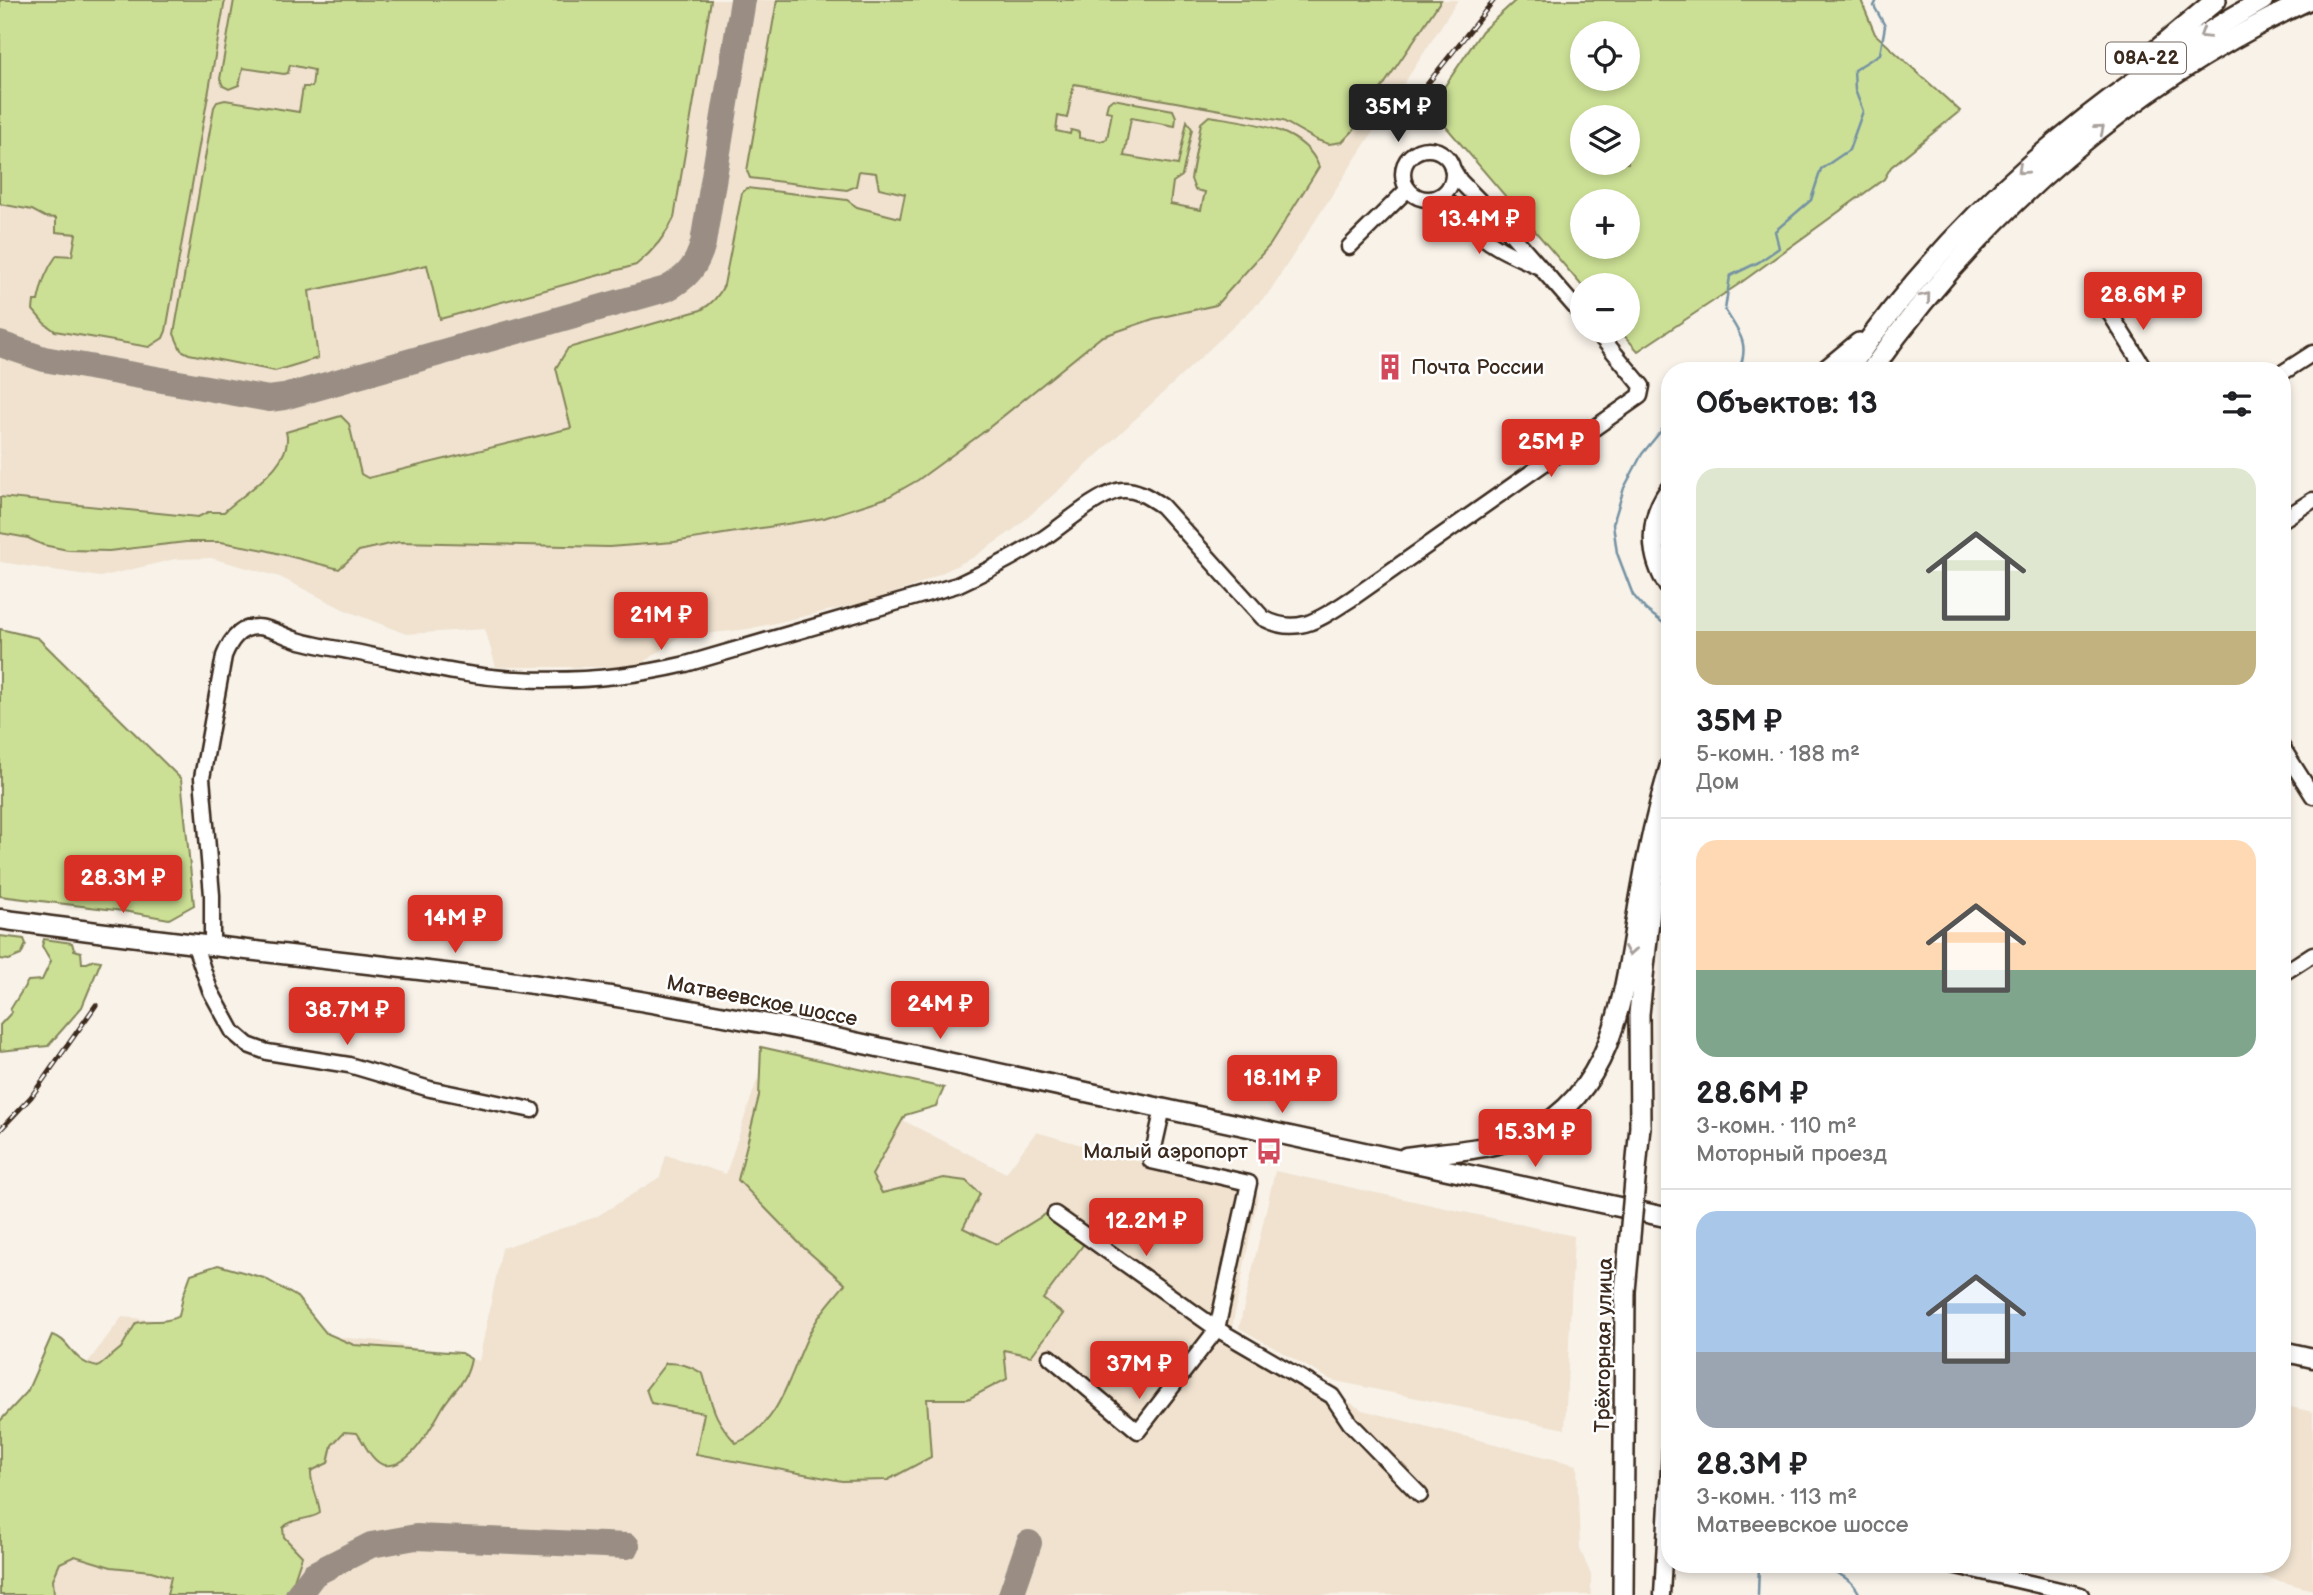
<!DOCTYPE html>
<html lang="ru">
<head>
<meta charset="utf-8">
<style>
  :root { --surface:#fff; --page:#f2f2f2; --text:#202124; --muted:#757577; --line:#e0e0e0; --accent:#d93025 }
  body { margin:0; font-family:"Balsamiq Sans",sans-serif; background:var(--page); color:var(--text); height:100vh; display:flex; flex-direction:column; font-size:26px; white-space:nowrap }
  * { box-sizing:border-box; margin:0 }
  p { font-size:23px; color:var(--muted) }
  .icon { flex:none; width:38px; height:38px; fill:none; stroke:currentColor; stroke-width:2; stroke-linecap:round; stroke-linejoin:round }
  .map { position:relative; flex:1; overflow:hidden }
  .details { position:absolute; left:1661px; top:362px; width:630px; height:1211px; display:flex; flex-direction:column; background:var(--surface); border-radius:28px; box-shadow:0 4px 10px #0003 }
  .details>* { flex:none }
  .buttons { position:absolute; left:1570px; top:21px; display:grid; gap:14px }
  .buttons a { display:grid; place-items:center; width:70px; height:70px; border-radius:50%; background:var(--surface); box-shadow:0 4px 10px #0003; font-size:35px }
  .price { position:absolute; translate:-50% -60px; padding:0 16px; border-radius:7px; background:var(--accent); color:#fff; font-size:23px; line-height:46px; filter:drop-shadow(0 2px 4px #0008) }
  .price::after { content:''; position:absolute; left:50%; top:42px; width:21px; height:16px; margin-left:-10px; background:inherit; clip-path:polygon(0 0,100% 0,50% 100%) }
  .price.active { background:#222; color:#fff }
  ul { padding:0; list-style:none }
  li { display:grid; align-content:center; gap:14px; height:371px; padding:0 35px }
  li+li { border-top:2px solid var(--line) }
  li span { display:grid; place-items:center; height:217px; border-radius:21px; color:#555 }
  li>.icon { margin-inline-start:auto }
  span .icon { width:126px; height:126px; fill:#fffc; stroke-width:1 }
  li b { font-size:30px }
  h2 { display:flex; justify-content:space-between; align-items:center; height:84px; padding:0 35px; font-size:30px }
  .map>svg:first-child { display:block }
  .built { fill:#f0e2cf }
  .green { fill:#cce095; stroke:#84855a; stroke-width:2; fill-rule:evenodd }
  .lines { fill:none; stroke-linecap:round; stroke-linejoin:round }
  .stream { stroke:#7592a3; stroke-width:2.5 }
  .taxiway { stroke:#9a8e84; stroke-width:26 }
  .minor-casing { stroke:#3b2a1e; stroke-width:19 }
  .major-casing { stroke:#3b2a1e; stroke-width:23 }
  .highway-casing { stroke:#3b2a1e; stroke-width:24 }
  .minor { stroke:#fff; stroke-width:14 }
  .major { stroke:#fff; stroke-width:18 }
  .highway { stroke:#fff; stroke-width:19 }
  .rail-casing { stroke:#3b2a1e; stroke-width:5 }
  .rail { stroke:#fff; stroke-width:2.5; stroke-dasharray:8; stroke-linecap:butt }
  .highway-bridge-casing { stroke:#3b2a1e; stroke-width:24; stroke-linecap:butt }
  .highway-bridge { stroke:#fff; stroke-width:19 }
  .oneway { stroke:#a79f9a }
  .labels { text-anchor:middle; dominant-baseline:central; stroke-width:5; stroke-linejoin:round; paint-order:stroke }
  .shield { fill:#fff; stroke:#766a62; stroke-width:2 }
  .shield-label { font-size:19px; font-weight:bold; fill:#3b2a1e }
  .poi-label { font-size:21px; fill:#3b2a1e; stroke:#fff; text-anchor:start }
  .street-label { font-size:21px; fill:#3b2a1e; stroke:#fff }
</style>
</head>
<body>
<div class="map">
<svg width="2313" height="1595" viewBox="0 0 2313 1595">
  <rect width="100%" height="100%" fill="#f8f2e9"/>
  <filter id="ink" filterUnits="userSpaceOnUse"><feTurbulence type="fractalNoise" baseFrequency=".0143" numOctaves="2"/><feDisplacementMap in="SourceGraphic" scale="14" xChannelSelector="R" yChannelSelector="G"/><feConvolveMatrix kernelMatrix="1 2 1 2 8 2 1 2 1" color-interpolation-filters="sRGB"/></filter>
  <g filter="url(#ink)">
    <!-- built -->
    <g class="built">
      <path d="M0,0H1458L1268,294L1077,474L1013,530L974,557L915,586L867,602L748,629L679,637L637,667H496L485,629L406,634L345,610L280,577L211,558L175,559L100,577L0,562Z"/>
      <path d="M757,1080L865,1101L1006,1173L1036,1132L1258,1195L1232,1328L1362,1410L1577,1465L1580,1549L1591,1575V1595H0V1479L122,1317L380,1341L479,1361L502,1248L596,1217L660,1177L666,1155L726,1174Z"/>
      <path d="M1275,1171L1574,1236L1565,1429L1331,1380L1239,1328Z"/>
      <path d="M2282,1405L2313,1412V1590L2221,1565L2282,1564Z"/>
    </g>
    <!-- green -->
    <g class="green">
      <path d="M0,0H225L166,331L163,338L149,347L55,331L44,323L33,310L34,301H38C42,283 46,270 57,255L72,256L76,234L56,232V218L45,217L32,210L0,204Z"/>
      <path d="M234,0H711L674,218C665,237 652,252 636,265L440,319L427,265L309,291L318,358L275,371L189,354L181,350L174,334L214,107L217,102L225,100L299,112L303,87H312L314,70L290,65L288,73L284,74L243,68L239,85L229,89L223,86L220,79Z"/>
      <path d="M777,0H1441L1352,132L1342,142L1329,144L1317,140L1283,121L1074,84L1067,118L1058,116L1056,131L1070,134L1071,130L1079,132V138L1101,141L1107,139L1112,112L1106,111L1108,103L1113,99L1173,110L1176,117L1175,126L1131,118L1124,156L1178,165L1187,121L1192,129L1182,176L1173,182L1170,204L1201,210L1205,192L1195,190L1191,179L1201,123L1209,116C1246,122 1304,126 1319,167L1270,245L1216,305L1153,319L1101,337L981,434L918,480L886,498L824,518L674,542L609,547L399,542L359,551L339,569L265,550L221,542H186L109,551L68,550L43,545L28,538L0,533V497L198,517L208,512H224C245,492 295,463 286,432L341,416L349,424L361,474L368,478L571,428L556,368L568,348L701,310C712,304 719,296 724,285L742,193L747,188L847,200L857,207L900,218L905,194L879,188L876,173L859,171L856,186L847,190L750,178L747,171Z"/>
      <path d="M1516,0H1861L1875,34L1960,111L1891,167L1884,179L1739,284L1638,351L1620,331H1628V285L1582,286L1430,108L1482,31ZM1582,33H1628V79H1582ZM1582,117H1628V163H1582ZM1582,201H1628V247H1582Z"/>
      <path d="M0,629L38,638L181,779L194,905L169,919L123,911L0,896Z"/>
      <path d="M0,936L24,939L26,944L21,955L9,960L0,959Z"/>
      <path d="M44,939L72,943L74,950L81,952L82,963H87L94,960L101,961L82,1007L48,1046L0,1051V1025L12,1012L10,1010L28,981L42,980L51,961L42,946Z"/>
      <path d="M761,1047L944,1088L936,1106L905,1115L872,1175L882,1193L944,1178L966,1181L980,1194L963,1228L997,1244L1049,1212L1086,1241L1043,1299L1063,1314L1031,1356L1004,1350L1007,1379L968,1399H927L931,1457L888,1480L842,1481L696,1454L704,1413L651,1403L646,1389L666,1363C681,1363 691,1366 703,1374C713,1406 712,1417 736,1443C785,1424 791,1363 815,1323C823,1309 835,1297 845,1284L802,1246L738,1180L759,1096Z"/>
      <path d="M218,1265L264,1278L297,1297L326,1333L354,1345L461,1353L471,1359C467,1382 456,1387 444,1405C432,1425 412,1468 385,1465C372,1463 364,1442 357,1433L344,1432L332,1445L328,1463L311,1471C310,1485 319,1498 320,1513C308,1521 293,1517 283,1528L284,1537L302,1556L289,1595H167L171,1577L151,1571L111,1567L75,1556L60,1563L53,1579L54,1595H0V1421L27,1392L52,1335C71,1339 70,1362 98,1367L121,1348L136,1323C151,1319 165,1324 179,1316L183,1296L191,1274Z"/>
    </g>
    <g class="lines">
      <!-- stream -->
      <g class="stream">
        <path d="M1738,371C1751,345 1739,332 1725,310L1730,276L1759,262L1779,248L1775,231L1811,200L1821,169L1849,150L1863,111L1855,90L1854,70L1880,54L1885,26L1874,6L1877,0"/>
        <path d="M1670,420L1642,454L1624,488L1613,524L1617,553L1633,595L1646,610L1670,628"/>
        <path d="M1816,1564C1833,1571 1852,1577 1860,1595"/>
        <path d="M1758,1595L1759,1564"/>
      </g>
      <!-- taxiway -->
      <g class="taxiway">
        <path d="M0,344L44,359L269,399L284,397L666,289C687,278 697,266 703,243L743,0"/>
        <path d="M298,1595L314,1574L371,1545L416,1537L627,1546"/>
        <path d="M1011,1595L1029,1543"/>
      </g>
      <!-- minor casing -->
      <g class="minor-casing">
        <g id="minor">
          <circle cx="1428" cy="174" r="25"/>
          <path d="M1452,168L1460,181L1506,228L1582,315"/>
          <path d="M1438,197C1463,208 1461,219 1479,234C1498,250 1516,256 1537,266"/>
          <path d="M1349,247L1408,189"/>
          <path d="M2109,312L2146,371"/>
          <path d="M2282,373L2313,353"/>
          <path d="M2282,520L2313,500"/>
          <path d="M2282,747L2313,796"/>
          <path d="M195,946L210,990L233,1032L248,1045L267,1052L349,1065L430,1089L532,1110"/>
          <path d="M212,948V895L202,778L224,656C230,641 239,627 257,627C270,627 284,636 297,640C313,645 332,648 349,651C403,661 462,677 517,679C573,682 631,677 686,664L957,585C987,571 1016,557 1044,538C1065,524 1093,498 1117,491C1134,487 1149,497 1162,506L1263,618C1298,637 1321,618 1351,599L1640,396L1642,386L1596,331"/>
          <path d="M2282,974L2313,954"/>
          <path d="M1163,1108L1151,1161L1249,1183L1217,1329L1332,1396L1350,1423L1420,1495"/>
          <path d="M1050,1357L1138,1431L1217,1329L1055,1214"/>
          <path d="M1948,1564L2081,1595"/>
          <path d="M1662,1595L1670,1450"/>
        </g>
      </g>
      <!-- major casing -->
      <g class="major-casing">
        <g id="major">
          <path d="M0,919C162,942 324,958 486,978C586,990 685,1009 785,1027L1670,1218"/>
          <path d="M1406,1157C1447,1151 1494,1151 1531,1132C1621,1087 1625,976 1641,890C1648,847 1658,806 1670,765"/>
          <path d="M2282,1351L2313,1358"/>
        </g>
      </g>
      <!-- highway casing -->
      <g class="highway-casing">
        <g id="highway">
          <path d="M2139,65L2216,0"/>
          <path d="M1825,371L1859,343"/>
          <path d="M1847,371C1954,215 2099,92 2263,0"/>
          <path d="M1871,371C1981,214 2133,81 2308,0"/>
          <path d="M1670,490C1648,520 1650,557 1670,587"/>
          <path d="M1640,1126L1639,1014L1653,883L1670,781"/>
          <path d="M1623,1595L1625,1291"/>
        </g>
      </g>
      <!-- minor -->
      <use href="#minor" class="minor"/>
      <!-- major -->
      <use href="#major" class="major"/>
      <!-- highway -->
      <use href="#highway" class="highway"/>
      <!-- rail casing -->
      <g class="rail-casing">
        <g id="rail">
          <path d="M1421,92L1494,0"/>
          <path d="M0,1130L31,1097L96,1005"/>
        </g>
      </g>
      <!-- rail -->
      <use href="#rail" class="rail"/>
      <!-- highway-bridge casing -->
      <g class="highway-bridge-casing">
        <path id="highway-bridge" d="M1625,1291L1640,1126"/>
      </g>
      <!-- highway-bridge -->
      <use href="#highway-bridge" class="highway-bridge"/>
    </g>
    <!-- one-way arrows -->
    <defs><path id="oneway-chevron" d="M-2-3.5L2.5 0L-2 3.5" fill="none" stroke-width="1.6" stroke-linecap="round" stroke-linejoin="round" transform="scale(1.75)"/></defs>
    <g class="oneway">
      <use href="#oneway-chevron" transform="translate(2204 34) rotate(148)"/>
      <use href="#oneway-chevron" transform="translate(2100 129) rotate(-40)"/>
      <use href="#oneway-chevron" transform="translate(2022 170) rotate(138)"/>
      <use href="#oneway-chevron" transform="translate(1926 297) rotate(-50)"/>
      <use href="#oneway-chevron" transform="translate(1630 951) rotate(100)"/>
    </g>
  </g>
  <!-- icons -->
  <defs>
    <g id="building-bare" transform="scale(2.1)"><path d="M-4-6H4V6H1V3H-1V6H-4ZM-2.5-4.3h1.7v1.8h-1.7ZM.8-4.3h1.7v1.8H.8ZM-2.5-1h1.7V.8h-1.7ZM.8-1h1.7V.8H.8Z" fill="#d1495b" stroke="#fff" stroke-width="2.5" paint-order="stroke"/></g>
    <g id="bus-bare" transform="scale(2.1)"><path d="M-5-6H5V4H4V6H2V4H-2V6H-4V4H-5ZM-3.5-4V0h7V-4ZM-3.5 1.2v1.5H-2V1.2ZM2 1.2v1.5H3.5V1.2Z" fill="#d1495b" stroke="#fff" stroke-width="2.5" paint-order="stroke"/></g>
  </defs>
  <g fill-rule="evenodd">
    <use href="#building-bare" x="1390" y="367"/>
    <use href="#bus-bare" x="1269" y="1151"/>
  </g>
  <g class="labels">
    <!-- shield labels -->
    <rect class="shield" x="2106" y="42.5" width="80" height="31" rx="5"/>
    <g class="shield-label">
      <text x="2146" y="58">08А-22</text>
    </g>
    <!-- poi labels -->
    <g class="poi-label">
      <text x="1411" y="367">Почта России</text>
      <text x="1248" y="1151" text-anchor="end">Малый аэропорт</text>
    </g>
    <!-- street labels -->
    <g class="street-label">
      <text transform="translate(762 1001) rotate(11)">Матвеевское шоссе</text>
      <text transform="translate(1604 1345) rotate(-89)">Трёхгорная улица</text>
    </g>
  </g>
</svg>
<div class="buttons">
<a><svg class="icon" aria-label="locate" viewBox="0 0 24 24"><circle cx="12" cy="12" r="6"/><path d="M12 2v4M12 18v4M2 12h4M18 12h4"/></svg></a>
<a><svg class="icon" aria-label="layers" viewBox="0 0 24 24"><path d="M12 4l9 5-9 5-9-5zM3 14l9 5 9-5"/></svg></a>
<a>+</a>
<a>−</a>
</div>
<b class="price active" style="left:1398px;top:144px">35M ₽</b>
<b class="price" style="left:1479px;top:256px">13.4M ₽</b>
<b class="price" style="left:2143px;top:332px">28.6M ₽</b>
<b class="price" style="left:1551px;top:479px">25M ₽</b>
<b class="price" style="left:661px;top:652px">21M ₽</b>
<b class="price" style="left:123px;top:915px">28.3M ₽</b>
<b class="price" style="left:455px;top:955px">14M ₽</b>
<b class="price" style="left:940px;top:1041px">24M ₽</b>
<b class="price" style="left:347px;top:1047px">38.7M ₽</b>
<b class="price" style="left:1282px;top:1115px">18.1M ₽</b>
<b class="price" style="left:1535px;top:1169px">15.3M ₽</b>
<b class="price" style="left:1146px;top:1258px">12.2M ₽</b>
<b class="price" style="left:1139px;top:1401px">37M ₽</b>
<section class="details">
<h2>Объектов: 13<svg class="icon" aria-label="filters" viewBox="0 0 24 24"><path d="M4 7h16M4 17h16"/><circle cx="9" cy="7" r="2"/><circle cx="15" cy="17" r="2"/></svg></h2>
<ul>
<li><span style="background:linear-gradient(#dfe7d0 75%,#c2b280 0)"><svg class="icon" aria-label="home" viewBox="0 0 24 24"><path d="M3 11l9-7 9 7M6 9v11h12V9"/></svg></span><div><b>35M ₽</b><p>5-комн. · 188 m²</p><p>Дом</p></div></li>
<li><span style="background:linear-gradient(#ffd9b3 60%,#7fa58c 0)"><svg class="icon" aria-label="home" viewBox="0 0 24 24"><path d="M3 11l9-7 9 7M6 9v11h12V9"/></svg></span><div><b>28.6M ₽</b><p>3-комн. · 110 m²</p><p>Моторный проезд</p></div></li>
<li><span style="background:linear-gradient(#a9c7e8 65%,#9aa5b1 0)"><svg class="icon" aria-label="home" viewBox="0 0 24 24"><path d="M3 11l9-7 9 7M6 9v11h12V9"/></svg></span><div><b>28.3M ₽</b><p>3-комн. · 113 m²</p><p>Матвеевское шоссе</p></div></li>
</ul>
</section>
</div>
</body>
</html>
